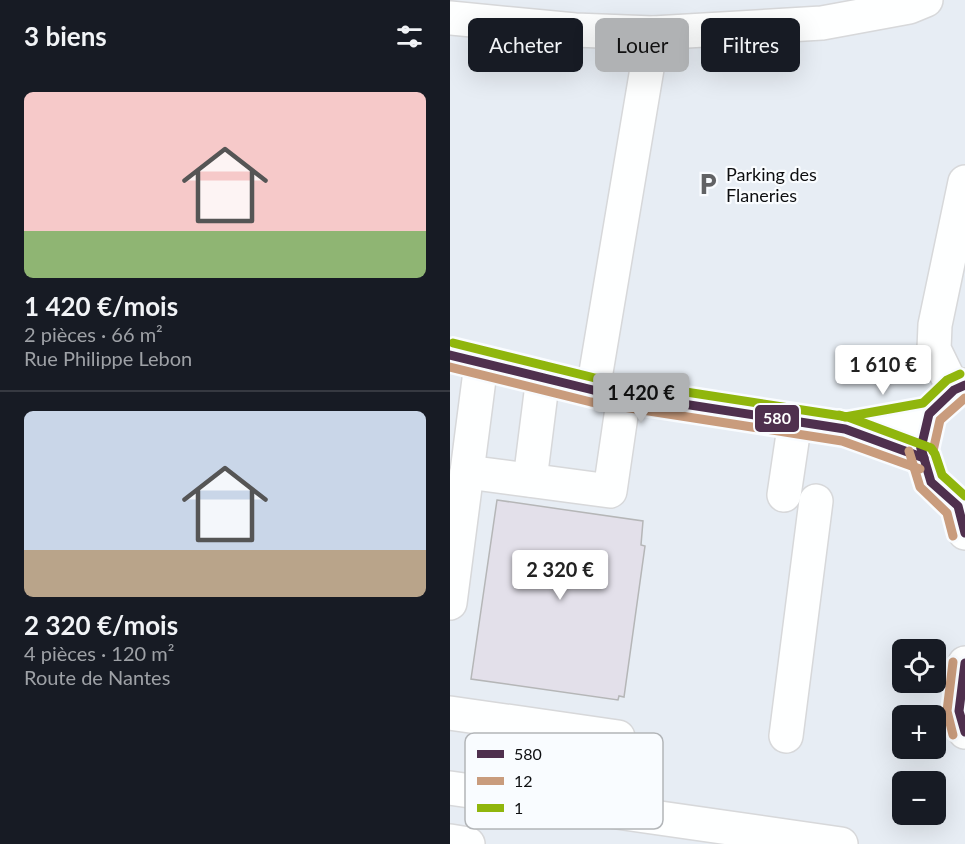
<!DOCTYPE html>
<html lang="fr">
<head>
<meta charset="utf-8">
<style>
  :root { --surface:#171b24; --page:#242831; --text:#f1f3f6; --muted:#9ea1a6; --line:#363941; --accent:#b0b2b4 }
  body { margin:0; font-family:Lato,sans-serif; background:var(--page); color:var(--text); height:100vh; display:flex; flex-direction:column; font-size:22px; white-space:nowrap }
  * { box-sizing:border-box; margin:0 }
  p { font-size:20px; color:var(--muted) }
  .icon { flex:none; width:33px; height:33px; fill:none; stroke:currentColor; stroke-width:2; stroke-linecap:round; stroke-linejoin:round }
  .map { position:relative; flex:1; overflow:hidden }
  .sheet { display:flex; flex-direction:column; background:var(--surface); width:450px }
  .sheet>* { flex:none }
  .guide { position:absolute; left:18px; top:18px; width:406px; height:54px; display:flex; gap:12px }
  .controls { position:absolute; left:442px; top:639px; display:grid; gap:12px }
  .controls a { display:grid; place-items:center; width:54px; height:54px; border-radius:9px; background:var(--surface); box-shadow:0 6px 24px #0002; font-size:30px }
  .price { position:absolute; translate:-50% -51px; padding:0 14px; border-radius:6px; background:#fff; color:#222; font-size:20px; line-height:39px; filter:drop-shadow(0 2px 3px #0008) }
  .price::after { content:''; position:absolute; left:50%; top:36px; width:18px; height:14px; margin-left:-9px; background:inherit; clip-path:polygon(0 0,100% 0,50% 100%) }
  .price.active { background:var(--accent); color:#111 }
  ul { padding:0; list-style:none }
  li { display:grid; align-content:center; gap:12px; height:318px; padding:0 24px }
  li+li { border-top:2px solid var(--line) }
  li span { display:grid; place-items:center; height:186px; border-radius:9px; color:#555 }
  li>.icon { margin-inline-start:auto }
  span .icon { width:108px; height:108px; fill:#fffc; stroke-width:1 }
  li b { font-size:26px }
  h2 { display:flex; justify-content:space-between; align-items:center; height:72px; padding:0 24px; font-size:26px }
  .pill { padding:0 21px; border-radius:9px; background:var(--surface); box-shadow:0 6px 24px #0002; font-size:21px; line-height:54px }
  .pill.active { background:var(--accent); color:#111 }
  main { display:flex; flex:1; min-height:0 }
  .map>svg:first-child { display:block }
  .built { fill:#e7edf4; fill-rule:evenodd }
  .building { fill:#e3e0ea; stroke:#b5b6b7; stroke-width:1.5 }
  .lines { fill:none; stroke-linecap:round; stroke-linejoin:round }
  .minor-casing { stroke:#d7d8da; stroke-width:36 }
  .highway-casing { stroke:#d7d8da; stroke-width:36 }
  .minor { stroke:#feffff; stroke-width:33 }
  .highway { stroke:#feffff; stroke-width:33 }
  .bus-1-casing { stroke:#f9fcff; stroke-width:14 }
  .bus-2-casing { stroke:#f9fcff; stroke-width:14 }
  .bus-3-casing { stroke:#f9fcff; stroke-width:14 }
  .bus-1 { stroke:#4f304e; stroke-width:9 }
  .bus-2 { stroke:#c99c7d; stroke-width:9 }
  .bus-3 { stroke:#90b60d; stroke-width:9 }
  .labels { text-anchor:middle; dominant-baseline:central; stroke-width:4.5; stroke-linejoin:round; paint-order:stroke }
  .poi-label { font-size:18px; fill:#0e0f11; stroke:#f9fcff; text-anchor:start }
  .key { fill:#f9fcff; stroke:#b2b5b8; stroke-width:1.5 }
  .key-label { font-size:16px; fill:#0e0f11 }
  .line-badge { stroke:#f9fcff; stroke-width:2 }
  .badge-label { font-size:16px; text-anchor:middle; font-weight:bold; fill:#fff }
</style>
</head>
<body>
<main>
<section class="sheet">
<h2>3 biens<svg class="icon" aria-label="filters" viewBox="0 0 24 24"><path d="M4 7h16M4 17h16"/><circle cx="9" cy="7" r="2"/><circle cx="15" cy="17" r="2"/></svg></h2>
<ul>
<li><span style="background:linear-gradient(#f6c9c9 75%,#8fb573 0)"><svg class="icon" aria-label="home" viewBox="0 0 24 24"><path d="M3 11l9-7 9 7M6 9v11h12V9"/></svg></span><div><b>1 420 €/mois</b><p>2 pièces · 66 m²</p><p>Rue Philippe Lebon</p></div></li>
<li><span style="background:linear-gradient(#c9d6e8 75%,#b9a48a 0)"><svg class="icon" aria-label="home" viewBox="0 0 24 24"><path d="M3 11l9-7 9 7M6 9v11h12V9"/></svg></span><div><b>2 320 €/mois</b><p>4 pièces · 120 m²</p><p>Route de Nantes</p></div></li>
</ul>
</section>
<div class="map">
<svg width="515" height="844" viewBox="0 0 515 844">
  <rect width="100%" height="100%" fill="#fafcfe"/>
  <!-- built -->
  <path class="built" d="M0,0H515V844H0ZM453,650H486V682H453ZM453,716H486V748H453ZM453,782H486V814H453Z"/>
  <!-- building -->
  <path class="building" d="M47,500L193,521L191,545L195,546L174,697L169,696L168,700L21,679Z"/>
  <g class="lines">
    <!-- minor casing -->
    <g class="minor-casing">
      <g id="minor">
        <path d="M0,18L125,30L203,33L372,23L459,7L476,0"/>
        <path d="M0,355L143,390L395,429L474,458"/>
        <path d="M515,385L504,390L479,414L471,448L481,482L508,506L515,533"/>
        <path d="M143,390L203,33"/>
        <path d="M504,390L484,349L485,325L515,182"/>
        <path d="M395,429L479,414"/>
        <path d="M17,472L160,491L174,395"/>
        <path d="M80,480L93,377"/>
        <path d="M334,495L345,421"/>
        <path d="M0,603L31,364"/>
        <path d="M515,663L509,711L515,732"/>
        <path d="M0,713L168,737"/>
        <path d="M336,736L366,501"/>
      </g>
    </g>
    <!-- highway casing -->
    <g class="highway-casing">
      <g id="highway">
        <path d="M0,788L391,844"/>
        <path d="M0,841L18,844"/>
      </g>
    </g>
    <!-- minor -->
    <use href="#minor" class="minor"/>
    <!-- highway -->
    <use href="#highway" class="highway"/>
    <!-- bus-1 casing -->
    <g class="bus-1-casing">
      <g id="bus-1">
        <path d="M0,355L143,390L395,429L474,458"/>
        <path d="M471,448L481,482L508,506L515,533"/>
        <path d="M471,448L479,414L504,390L515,385"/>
        <path d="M515,663L509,711L515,732"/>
      </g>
    </g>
    <!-- bus-2 casing -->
    <g class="bus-2-casing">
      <g id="bus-2">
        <path d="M0,367L141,402L392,441L470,469"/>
        <path d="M459,451L470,487L497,513L503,536"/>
        <path d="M483,451L490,420L515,398"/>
        <path d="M503,662L497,711L503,735"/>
      </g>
    </g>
    <!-- bus-3 casing -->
    <g class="bus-3-casing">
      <g id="bus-3">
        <path d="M3,343L145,378L398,417L481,448L485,454L492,475L515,496"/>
        <path d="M389,415L395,417L473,403L497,380L510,374"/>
      </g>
    </g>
    <!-- bus-1 -->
    <use href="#bus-1" class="bus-1"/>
    <!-- bus-2 -->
    <use href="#bus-2" class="bus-2"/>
    <!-- bus-3 -->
    <use href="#bus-3" class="bus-3"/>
  </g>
  <!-- icons -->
  <defs>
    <g id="parking-bare" transform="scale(1.8)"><path d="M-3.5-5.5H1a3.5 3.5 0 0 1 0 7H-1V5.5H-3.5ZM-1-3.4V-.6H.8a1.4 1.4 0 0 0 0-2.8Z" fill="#616264" stroke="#f9fcff" stroke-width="2.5" paint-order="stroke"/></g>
  </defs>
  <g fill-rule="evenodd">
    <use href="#parking-bare" x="258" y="184"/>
  </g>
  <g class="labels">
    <!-- poi labels -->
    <g class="poi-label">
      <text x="276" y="174">Parking des<tspan x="276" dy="21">Flaneries</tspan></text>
    </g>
  </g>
  <!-- legend -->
  <rect x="15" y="733" width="198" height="96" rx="9" class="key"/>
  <rect x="27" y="750" width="27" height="8" fill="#4f304e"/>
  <rect x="27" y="777" width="27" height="8" fill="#c99c7d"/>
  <rect x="27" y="804" width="27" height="8" fill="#90b60d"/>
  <g class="key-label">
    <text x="64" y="760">580</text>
    <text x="64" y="787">12</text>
    <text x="64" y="814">1</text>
  </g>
  <rect class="line-badge" x="304" y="404" width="46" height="29" rx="6" fill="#4f304e"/>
  <g class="badge-label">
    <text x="327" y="424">580</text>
  </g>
</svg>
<div class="controls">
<a><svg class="icon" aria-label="locate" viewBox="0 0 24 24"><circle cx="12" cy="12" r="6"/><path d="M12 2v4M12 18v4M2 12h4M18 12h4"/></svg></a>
<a>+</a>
<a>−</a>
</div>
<b class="price" style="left:433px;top:396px">1 610 €</b>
<b class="price active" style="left:191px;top:424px">1 420 €</b>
<b class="price" style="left:110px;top:601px">2 320 €</b>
<div class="guide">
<a class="pill">Acheter</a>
<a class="pill active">Louer</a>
<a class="pill">Filtres</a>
</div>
</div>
</main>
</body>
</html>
